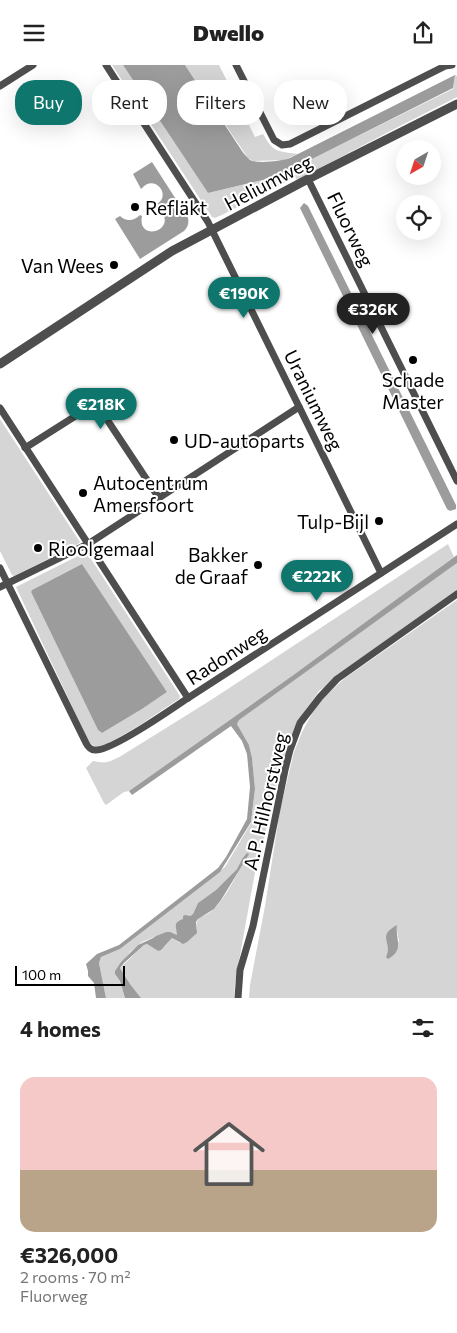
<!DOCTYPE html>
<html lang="en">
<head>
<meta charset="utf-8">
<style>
  :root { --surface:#fff; --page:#f6f6f6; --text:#222; --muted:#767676; --accent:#0f766e }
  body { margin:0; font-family:Commissioner,sans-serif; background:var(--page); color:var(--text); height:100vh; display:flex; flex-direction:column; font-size:19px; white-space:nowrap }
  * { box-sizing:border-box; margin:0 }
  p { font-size:16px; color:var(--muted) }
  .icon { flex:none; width:28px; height:28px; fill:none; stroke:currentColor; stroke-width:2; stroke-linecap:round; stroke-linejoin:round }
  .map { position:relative; height:933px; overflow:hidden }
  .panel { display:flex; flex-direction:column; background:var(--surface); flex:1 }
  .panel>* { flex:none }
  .top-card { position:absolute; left:15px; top:15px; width:428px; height:45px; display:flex; gap:10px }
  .needle { width:32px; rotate:219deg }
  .controls { position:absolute; left:396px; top:75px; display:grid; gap:10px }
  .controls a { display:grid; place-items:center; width:45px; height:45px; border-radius:50%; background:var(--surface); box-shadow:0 5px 20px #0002; font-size:25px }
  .scale { position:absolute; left:15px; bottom:12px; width:110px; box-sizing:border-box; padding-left:5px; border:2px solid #000; border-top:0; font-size:14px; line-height:18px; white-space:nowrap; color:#000; -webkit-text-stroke:4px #fff; paint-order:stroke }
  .price { position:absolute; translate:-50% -42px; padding:0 11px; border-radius:18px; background:var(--accent); color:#fff; font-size:16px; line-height:32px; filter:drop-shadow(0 1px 2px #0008) }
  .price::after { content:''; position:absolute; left:50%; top:30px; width:15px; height:11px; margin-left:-8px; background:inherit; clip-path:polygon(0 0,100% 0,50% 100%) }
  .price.active { background:#222; color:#fff }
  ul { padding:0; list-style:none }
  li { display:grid; align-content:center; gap:10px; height:265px; padding:0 20px }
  li span { display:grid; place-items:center; height:155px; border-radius:15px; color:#555 }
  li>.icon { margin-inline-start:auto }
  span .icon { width:90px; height:90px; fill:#fffc; stroke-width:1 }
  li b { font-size:21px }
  h2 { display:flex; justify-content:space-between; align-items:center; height:60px; padding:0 20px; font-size:21px }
  .tag { padding:0 18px; border-radius:20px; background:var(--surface); box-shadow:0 5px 20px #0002; font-size:18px; line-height:45px }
  .tag.active { background:var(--accent); color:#fff }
  header { display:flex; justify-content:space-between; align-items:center; height:65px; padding:0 20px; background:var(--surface); font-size:22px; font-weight:800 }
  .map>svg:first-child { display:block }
  .green { fill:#d5d5d5; fill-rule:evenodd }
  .water { fill:#9c9c9c }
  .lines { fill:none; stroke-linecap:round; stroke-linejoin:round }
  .minor { stroke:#4e4e4e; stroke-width:7 }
  .tertiary { stroke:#4e4e4e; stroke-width:9 }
  .poi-dot { fill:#000; stroke:#fff; stroke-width:2 }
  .labels { text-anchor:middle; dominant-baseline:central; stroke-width:4; stroke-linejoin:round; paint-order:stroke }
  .street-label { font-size:19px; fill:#000; stroke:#fff }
  .poi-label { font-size:19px; fill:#000; stroke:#fff; text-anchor:start }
</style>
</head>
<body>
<header><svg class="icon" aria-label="menu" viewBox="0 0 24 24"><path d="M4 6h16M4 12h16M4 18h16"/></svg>Dwello<svg class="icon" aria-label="share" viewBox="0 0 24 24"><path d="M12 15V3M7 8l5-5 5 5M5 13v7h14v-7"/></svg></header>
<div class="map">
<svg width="457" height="933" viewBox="0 0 457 933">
  <rect width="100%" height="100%" fill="#fff"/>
  <!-- green -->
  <g class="green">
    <path d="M112,0H123L208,128L271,113L279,115L286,112L288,116L224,149L215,153L212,152Z"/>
    <path d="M185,0H219L255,72L263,69C274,88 277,86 298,89L284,95L253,96L248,93Z"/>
    <path d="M455,10L457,11V32L396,63L297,115L293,108L295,102L453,24Z"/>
    <path d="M0,354L80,477L78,479L14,511L12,510L0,486Z"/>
    <path d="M448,479L454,492L433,508L292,611L129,726L124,727L106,740L104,738L86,703L93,696C107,699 109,697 121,691L211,635Z"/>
    <path d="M86,487L93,497L180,631L179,634C166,642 107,685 95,681C91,680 89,676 87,673L16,522ZM82,499L167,627L142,644L102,668L98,665L31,527L32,525Z"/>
    <path d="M457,498V527L319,626L297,657L288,680L271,739L264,774H261L235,918L234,933H141L130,919L120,903L144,880L147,879L158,886L165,881L172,873L180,878L197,864C195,850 204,853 213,845C227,832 237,807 248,791L242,794L237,804L216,825L198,838L193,849L184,854L177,870L166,867L142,877L131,886L115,906V909L120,916L125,933H106L99,898L101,892L120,884L225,802L251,758L255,724L252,693L249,680L237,659L239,654Z"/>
    <path d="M457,535V933H249L250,920L265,841L280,745L294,687L302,667L313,647L324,632L345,613ZM396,861L399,876L386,892C392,878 378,869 396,861Z"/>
  </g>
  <!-- water -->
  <g class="water">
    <path d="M123,0H185L242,86C244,89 247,92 250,95C257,99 282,96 290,93L455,10L453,23L300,100C295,103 295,106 291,109C285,114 278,115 271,113L208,128Z"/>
    <path d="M152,97L188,153C189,158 188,162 184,166L140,194L115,154L120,151C126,157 134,156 140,150L142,151C137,176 173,167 163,149C160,145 157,144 152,143V141C175,135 156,106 141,124L133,109Z"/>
    <path d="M304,138L308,141L456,440V444L450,446L447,444L300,143Z"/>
    <path d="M457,490V498L239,655L237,659L249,680L252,693L255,724L251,757L220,807L120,884L101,892L99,898L106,933H96L94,918L88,911V906L86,899L97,889L119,880L218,803L226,792L247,754L250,722L247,689L242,676L231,661L132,730L129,726L292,611Z"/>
    <path d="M82,499L167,627L142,644L102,668L98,665L31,527L32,525Z"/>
    <path d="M247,788L249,789L248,791L221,835L214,844L198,854L196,857L197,868L187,877L183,879L172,873L161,885L158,886L147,879L144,880L124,898L120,903L130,919L141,933H125L120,916L115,909V906L121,897L138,880L153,873L156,871L166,867H170L177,870C177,862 172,858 183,854V851L185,850L190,851L193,849L198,838L216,825L237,804L242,794Z"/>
    <path d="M397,860C395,874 405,885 388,894L386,892C393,877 376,871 397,860Z"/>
  </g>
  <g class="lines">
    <!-- minor -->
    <g class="minor">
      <path d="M106,0L208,157L381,508"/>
      <path d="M236,0L274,75L282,80L290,79L445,1L452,0"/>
      <path d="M0,21L33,0"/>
      <path d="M308,114L457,416"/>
      <path d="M0,343L188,633C172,644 110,687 95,685C90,685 88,682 86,678L0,503"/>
      <path d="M25,383L96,338L159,433"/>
      <path d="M0,522L88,479L299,342"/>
      <path d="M188,633L457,459"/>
      <path d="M238,933L240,905L253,861L285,705L290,685L300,658L320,632L337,614L457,529"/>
    </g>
    <!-- tertiary -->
    <path class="tertiary" d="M0,299L172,186L308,114L457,39"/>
  </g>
  <!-- markers -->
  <g class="poi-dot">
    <circle cx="135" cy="142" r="5"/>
    <circle cx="114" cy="200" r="5"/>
    <circle cx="413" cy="295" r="5"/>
    <circle cx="174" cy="375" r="5"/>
    <circle cx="83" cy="428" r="5"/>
    <circle cx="379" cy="456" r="5"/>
    <circle cx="38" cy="483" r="5"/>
    <circle cx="258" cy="500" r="5"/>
  </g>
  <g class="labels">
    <!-- street labels -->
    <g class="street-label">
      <text transform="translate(268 117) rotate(-28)">Heliumweg</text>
      <text transform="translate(351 164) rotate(64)">Fluorweg</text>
      <text transform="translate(314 335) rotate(64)">Uraniumweg</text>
      <text transform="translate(226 590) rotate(-33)">Radonweg</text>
      <text transform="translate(265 736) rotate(-77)">A.P. Hilhorstweg</text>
    </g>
    <!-- poi labels -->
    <g class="poi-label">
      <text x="145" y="142">Refläkt</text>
      <text x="104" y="200" text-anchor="end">Van Wees</text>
      <text x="413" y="314" text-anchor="middle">Schade<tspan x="413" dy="22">Master</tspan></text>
      <text x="184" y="375">UD-autoparts</text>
      <text x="93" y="417">Autocentrum<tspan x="93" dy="22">Amersfoort</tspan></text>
      <text x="369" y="456" text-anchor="end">Tulp-Bijl</text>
      <text x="48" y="483">Rioolgemaal</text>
      <text x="248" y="489" text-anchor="end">Bakker<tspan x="248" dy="22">de Graaf</tspan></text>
    </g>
  </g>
</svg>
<div class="controls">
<a><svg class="needle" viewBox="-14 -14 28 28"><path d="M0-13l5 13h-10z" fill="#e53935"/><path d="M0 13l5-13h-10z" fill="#767676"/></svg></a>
<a><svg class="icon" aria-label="locate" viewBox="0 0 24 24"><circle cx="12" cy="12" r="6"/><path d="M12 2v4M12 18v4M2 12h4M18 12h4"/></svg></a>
</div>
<div class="scale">100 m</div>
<b class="price" style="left:244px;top:254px">€190K</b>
<b class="price active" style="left:373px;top:270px">€326K</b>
<b class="price" style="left:101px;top:365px">€218K</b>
<b class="price" style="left:317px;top:537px">€222K</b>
<div class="top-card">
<a class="tag active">Buy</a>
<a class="tag">Rent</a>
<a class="tag">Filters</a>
<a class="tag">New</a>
</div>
</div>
<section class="panel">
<h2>4 homes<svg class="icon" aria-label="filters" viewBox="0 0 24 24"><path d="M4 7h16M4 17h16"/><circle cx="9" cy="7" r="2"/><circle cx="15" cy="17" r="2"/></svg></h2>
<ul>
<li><span style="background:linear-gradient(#f6c9c9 60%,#b9a48a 0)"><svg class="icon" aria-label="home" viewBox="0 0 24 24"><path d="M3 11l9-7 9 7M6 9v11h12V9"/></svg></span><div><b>€326,000</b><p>2 rooms · 70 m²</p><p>Fluorweg</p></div></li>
</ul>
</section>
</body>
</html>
